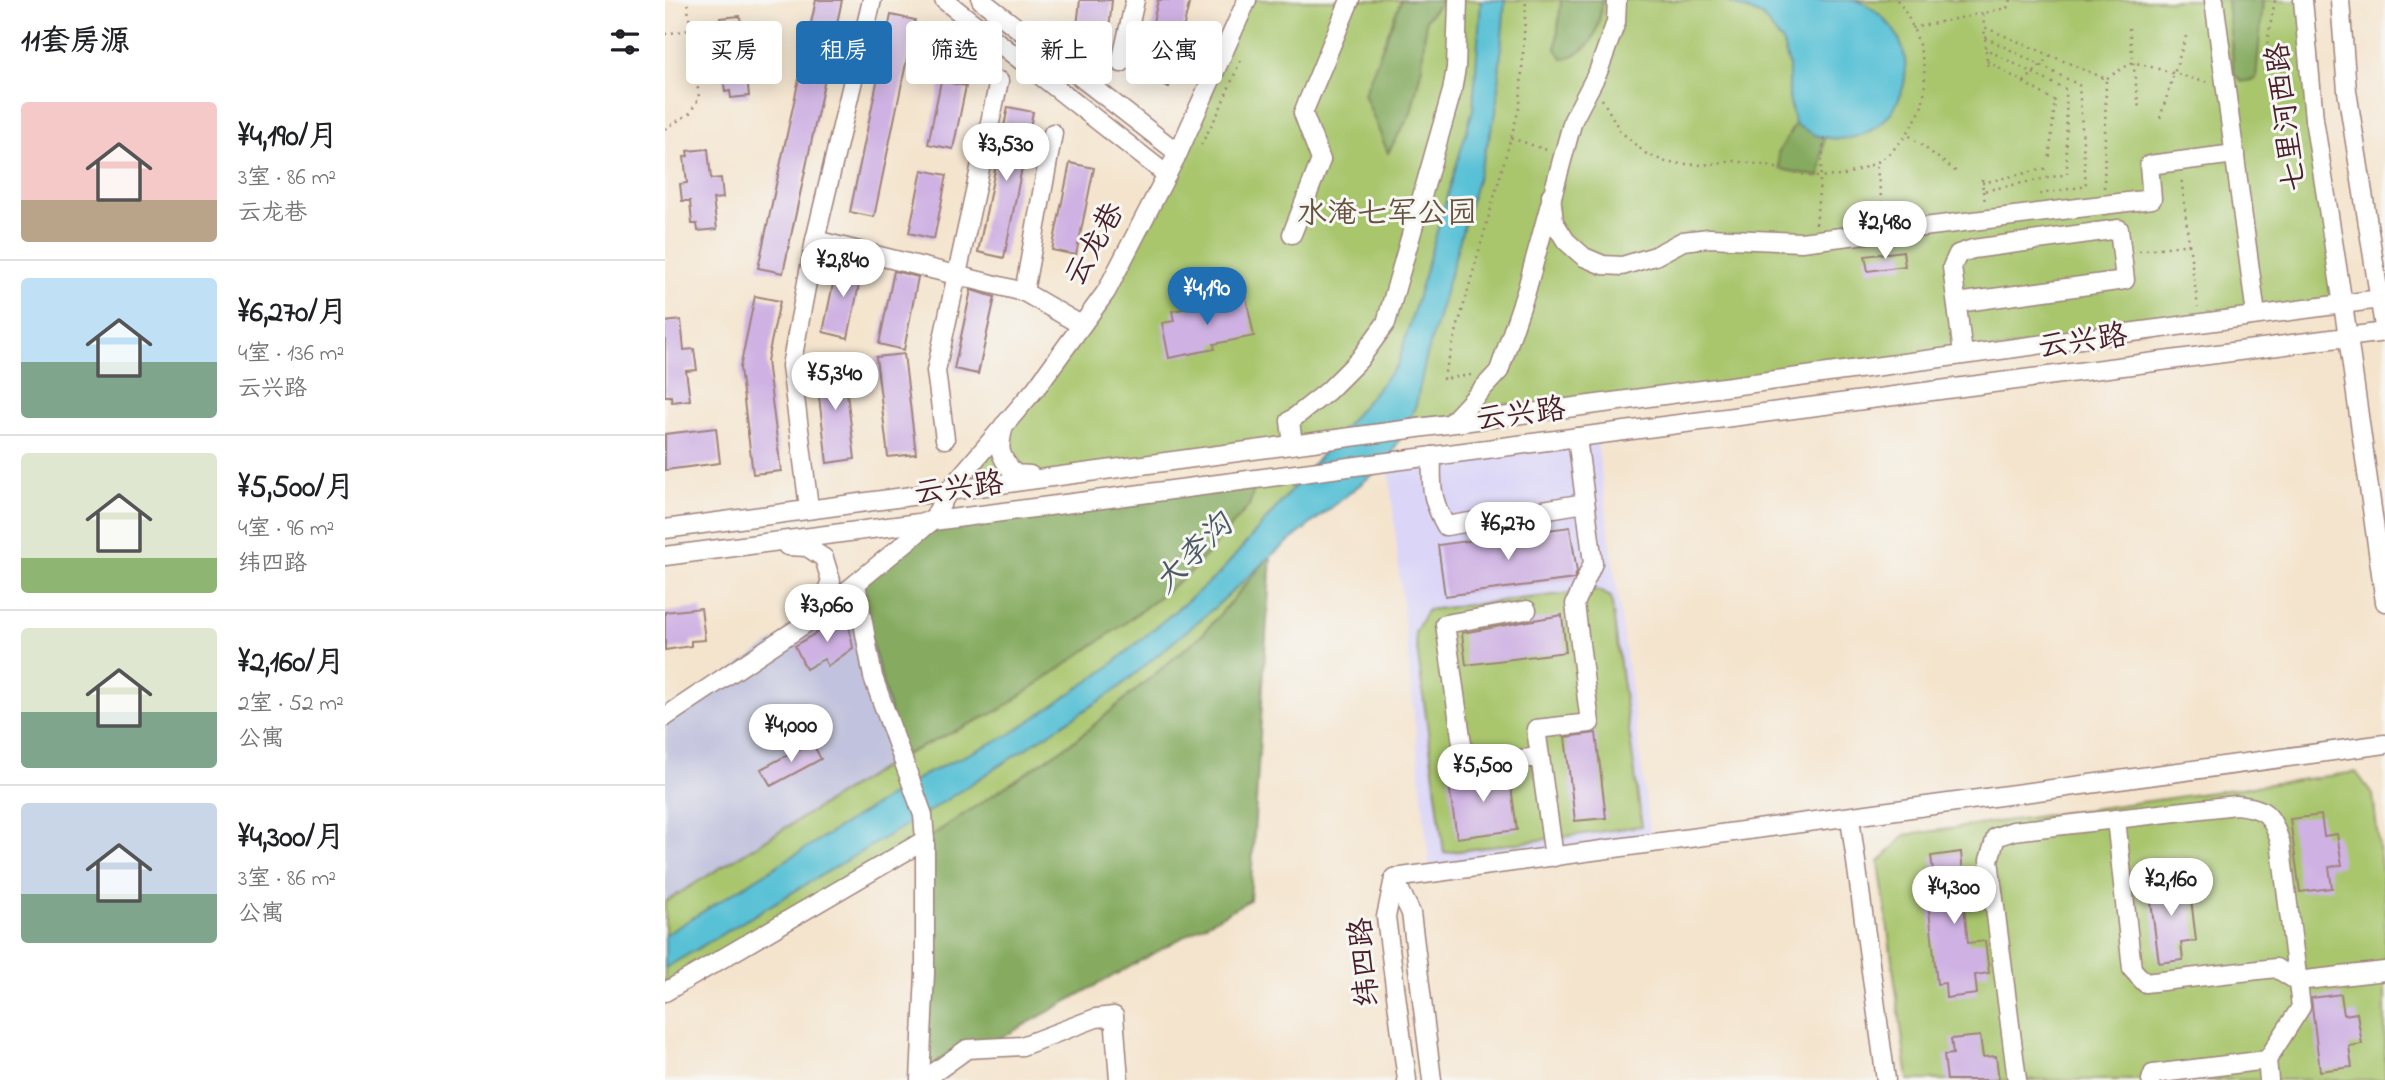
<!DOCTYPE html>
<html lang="zh">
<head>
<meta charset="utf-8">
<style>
  :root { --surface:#fff; --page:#f2f2f2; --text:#202124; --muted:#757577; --line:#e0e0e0; --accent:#1f6fb2 }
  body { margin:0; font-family:"Indie Flower","LXGW WenKai TC",sans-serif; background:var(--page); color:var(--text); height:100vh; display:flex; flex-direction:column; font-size:26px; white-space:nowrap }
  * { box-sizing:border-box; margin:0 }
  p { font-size:23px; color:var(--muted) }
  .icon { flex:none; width:38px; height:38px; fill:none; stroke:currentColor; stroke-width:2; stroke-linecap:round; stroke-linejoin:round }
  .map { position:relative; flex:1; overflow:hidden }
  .drawer { display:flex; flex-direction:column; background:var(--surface); width:665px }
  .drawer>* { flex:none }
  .banner { position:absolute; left:21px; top:21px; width:665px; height:63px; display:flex; gap:14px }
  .price { position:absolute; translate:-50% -60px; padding:0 16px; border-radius:24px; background:#fff; color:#222; font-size:23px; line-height:46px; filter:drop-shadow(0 2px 4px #0008) }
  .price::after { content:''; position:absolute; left:50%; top:42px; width:21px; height:16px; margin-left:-10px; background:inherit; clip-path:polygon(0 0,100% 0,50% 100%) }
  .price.active { background:var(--accent); color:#fff }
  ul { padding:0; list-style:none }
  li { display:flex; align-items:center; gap:21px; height:175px; padding:0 21px }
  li+li { border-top:2px solid var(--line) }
  li span { display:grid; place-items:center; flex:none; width:196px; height:140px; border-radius:7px; color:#555 }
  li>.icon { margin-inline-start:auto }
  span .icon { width:84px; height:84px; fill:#fffc; stroke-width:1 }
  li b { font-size:30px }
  h2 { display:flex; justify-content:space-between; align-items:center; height:84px; padding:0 21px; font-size:30px }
  .pill { padding:0 24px; border-radius:7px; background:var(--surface); box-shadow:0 4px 18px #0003; font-size:24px; line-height:63px }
  .pill.active { background:var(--accent); color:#fff }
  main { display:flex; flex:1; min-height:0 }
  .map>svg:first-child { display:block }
  .built { fill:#dbd6f7 }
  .industrial { fill:#c1c2dd }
  .green { fill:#a9c66d; stroke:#7a724c; stroke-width:2 }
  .forest { fill:#86ab60; stroke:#686546; stroke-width:2 }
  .water { fill:#58c1d5; stroke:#517080; stroke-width:2 }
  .building { fill:#cfb2e3 }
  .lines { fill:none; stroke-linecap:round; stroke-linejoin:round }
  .minor-casing { stroke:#9f827c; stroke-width:21 }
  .path { stroke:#9f827c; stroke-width:2.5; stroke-dasharray:2 5; stroke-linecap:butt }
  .minor { stroke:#fff; stroke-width:18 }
  .labels { text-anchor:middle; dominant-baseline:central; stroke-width:6; stroke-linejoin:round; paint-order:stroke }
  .street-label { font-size:30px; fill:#4a1f2b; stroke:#f6f6f2 }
  .park-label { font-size:30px; fill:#66513f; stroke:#f6f6f2 }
  .water-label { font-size:32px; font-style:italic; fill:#4f5866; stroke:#f6f6f2 }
</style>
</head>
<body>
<main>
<section class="drawer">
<h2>11套房源<svg class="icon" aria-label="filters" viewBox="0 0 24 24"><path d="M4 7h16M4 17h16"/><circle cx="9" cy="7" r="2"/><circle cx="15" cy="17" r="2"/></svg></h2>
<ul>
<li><span style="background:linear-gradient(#f6c9c9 70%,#b9a48a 0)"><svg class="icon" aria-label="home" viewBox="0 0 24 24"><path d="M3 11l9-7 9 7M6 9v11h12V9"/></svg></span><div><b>¥4,190/月</b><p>3室 · 86 m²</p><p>云龙巷</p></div></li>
<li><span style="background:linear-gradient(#bfe0f5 60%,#7fa58c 0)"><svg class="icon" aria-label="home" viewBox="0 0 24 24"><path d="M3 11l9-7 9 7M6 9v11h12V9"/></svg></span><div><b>¥6,270/月</b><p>4室 · 136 m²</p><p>云兴路</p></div></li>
<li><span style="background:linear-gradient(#dfe7d0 75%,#8fb573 0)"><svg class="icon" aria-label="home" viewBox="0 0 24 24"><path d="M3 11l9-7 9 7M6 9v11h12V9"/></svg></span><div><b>¥5,500/月</b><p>4室 · 96 m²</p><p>纬四路</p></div></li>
<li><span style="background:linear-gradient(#dfe7d0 60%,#7fa58c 0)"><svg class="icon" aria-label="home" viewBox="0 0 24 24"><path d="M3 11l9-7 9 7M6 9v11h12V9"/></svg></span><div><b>¥2,160/月</b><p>2室 · 52 m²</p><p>公寓</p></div></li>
<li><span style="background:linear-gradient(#c9d6e8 65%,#7fa58c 0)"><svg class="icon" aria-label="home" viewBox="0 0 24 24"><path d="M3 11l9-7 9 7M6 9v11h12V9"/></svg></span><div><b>¥4,300/月</b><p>3室 · 86 m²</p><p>公寓</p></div></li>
</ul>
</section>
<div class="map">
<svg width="1720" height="1080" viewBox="0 0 1720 1080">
  <rect width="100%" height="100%" fill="#f6f6f2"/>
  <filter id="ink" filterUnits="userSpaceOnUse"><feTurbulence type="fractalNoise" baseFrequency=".0143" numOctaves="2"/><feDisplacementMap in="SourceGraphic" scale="14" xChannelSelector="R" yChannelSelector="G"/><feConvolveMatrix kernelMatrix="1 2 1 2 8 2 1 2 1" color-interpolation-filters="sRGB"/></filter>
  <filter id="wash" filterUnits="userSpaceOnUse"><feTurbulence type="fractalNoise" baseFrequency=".00686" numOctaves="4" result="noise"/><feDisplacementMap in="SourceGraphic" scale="28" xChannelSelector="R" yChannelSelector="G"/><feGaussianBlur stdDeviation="1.57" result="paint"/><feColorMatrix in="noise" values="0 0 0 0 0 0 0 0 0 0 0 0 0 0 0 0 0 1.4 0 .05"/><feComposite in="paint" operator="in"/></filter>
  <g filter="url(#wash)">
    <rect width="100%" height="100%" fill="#f4e4cd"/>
    <!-- built -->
    <path class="built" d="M931,435L987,844L765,873L723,462Z"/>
    <!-- industrial -->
    <path class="industrial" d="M191,584L237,756L0,902V717Z"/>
    <!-- green -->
    <g class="green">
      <path d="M582,0H1638L1677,303L284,490L441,291Z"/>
      <path d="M723,462L606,555L538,634L412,739L260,840L0,989V902L237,756L335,710L592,479Z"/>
      <path d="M932,590L946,597L977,826L779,853L750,633L762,610Z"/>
      <path d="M1691,772L1708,795L1720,900V1080H1243L1214,862L1240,835Z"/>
    </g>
    <!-- forest -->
    <g class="forest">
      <path d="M736,0H778L761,19L757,66L746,113L723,153L699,94Z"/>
      <path d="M896,0H938C932,30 932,50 898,59L891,49Z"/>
      <path d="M1562,0H1598L1591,79L1577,82L1569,74Z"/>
      <path d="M1130,124L1153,136L1159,137L1155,177L1115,169L1113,153Z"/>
      <path d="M592,479L584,506L526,572L459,624L335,710L237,756L191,584L267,521Z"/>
      <path d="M606,555L585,900L260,1080V840L412,739L538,634Z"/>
    </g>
    <!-- water -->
    <g class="water">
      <path d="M816,0H840L831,113L760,362L751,405L723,462L607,555L549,608L451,690L258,815L0,968V935L259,775L344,735L440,670L554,574L607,513L733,364L808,109Z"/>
      <path d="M1058,0H1189C1201,3 1207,8 1216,16C1271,64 1226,156 1154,136C1146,134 1137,128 1130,124L1124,98V65L1117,42L1097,16Z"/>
    </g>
    <g id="blocks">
      <!-- building -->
      <g class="building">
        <path d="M151,0H177L118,273L93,268Z"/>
        <path d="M415,0H447L444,30L412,26Z"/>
        <path d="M493,0H525L504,87L475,80Z"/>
        <path d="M226,15L250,20L209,217L185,212Z"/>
        <path d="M75,16L78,46L89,45L91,65L81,67L84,96L66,98L65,91L60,92L57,68L50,69L48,51L54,50L51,24H55V18Z"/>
        <path d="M276,81L301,86L288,149L263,144Z"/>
        <path d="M343,107L368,112L339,258L313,252Z"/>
        <path d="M43,149L46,179L56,178L58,198L48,199L52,229L33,231L32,224H27L25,201H17L15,184L22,183L19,157L23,156L22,151Z"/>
        <path d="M405,163L429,168L411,255L387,250Z"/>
        <path d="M257,170L282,175L269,239L244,233Z"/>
        <path d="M1238,251L1240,266L1203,271L1200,256Z"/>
        <path d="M173,260L198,265L183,338L158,332Z"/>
        <path d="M229,271L253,277L239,350L214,344Z"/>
        <path d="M306,290L330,297L313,374L289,369Z"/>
        <path d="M90,296L115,301L102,361L116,471L88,474L75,368Z"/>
        <path d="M581,297L589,336L549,344L550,349L504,358L497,323L509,321L507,311Z"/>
        <path d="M16,320L19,350L29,349L32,370L21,371L25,400L7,402L6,396H0V322Z"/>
        <path d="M239,354L251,454L223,457L211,357Z"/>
        <path d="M178,361L190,459L162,463L150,364Z"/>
        <path d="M51,428L55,463L0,470V434Z"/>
        <path d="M905,527L912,572L909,579L780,596L773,545Z"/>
        <path d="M36,608L40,640L26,641V646L0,650V612Z"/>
        <path d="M182,614L188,648L163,666L159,659L141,669L130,646Z"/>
        <path d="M897,615L901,652L801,665L797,633Z"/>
        <path d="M931,733L941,818L910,821L900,737Z"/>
        <path d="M147,742L156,759L106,786L96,769Z"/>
        <path d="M844,772L852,830L792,838L783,778Z"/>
        <path d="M1656,815L1659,836L1672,834L1677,865L1664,867L1667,888L1635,892L1625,819Z"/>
        <path d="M1296,852L1298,874L1312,872L1315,904L1299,906L1303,943L1320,941L1324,973L1310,975L1312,994L1281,998L1280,983L1272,984L1260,872L1268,871L1266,856Z"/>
        <path d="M1508,876L1510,891L1525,890L1531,941L1516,943L1518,960L1494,963L1483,879Z"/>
        <path d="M1676,994L1679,1015L1692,1013L1697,1044L1684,1046L1687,1067L1655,1071L1646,998Z"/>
        <path d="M1315,1036L1318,1057L1331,1056L1334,1080H1282L1279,1055L1288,1054L1286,1039Z"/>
      </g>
    </g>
  </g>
  <g filter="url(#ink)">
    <use href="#blocks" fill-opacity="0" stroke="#9f827c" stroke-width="2"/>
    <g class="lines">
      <!-- minor casing -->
      <g class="minor-casing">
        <g id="minor">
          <path d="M207,0L150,240L359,292L416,325"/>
          <path d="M279,0L502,175"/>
          <path d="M316,0L513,153"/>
          <path d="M1549,0L1591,315"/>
          <path d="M1638,0L1649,119L1683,337L1720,602"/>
          <path d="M1675,0L1682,91L1720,333"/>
          <path d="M456,63L470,0"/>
          <path d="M886,195L889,222L901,241L919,257L938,265L957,266L990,256L1018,241L1044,238L1136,242L1487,199L1484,165L1570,154"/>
          <path d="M627,234L656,160L638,113L685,0"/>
          <path d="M359,292L388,133"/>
          <path d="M1292,303L1460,280L1454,229L1308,249L1293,254L1287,267L1298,354"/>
          <path d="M786,423L834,371L861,292L908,120L933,72L951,22L952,0"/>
          <path d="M339,425C333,449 333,455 350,474L365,475"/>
          <path d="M280,439L271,371L334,81"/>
          <path d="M628,444L625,421L663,391L694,360L721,323L787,91L791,68L793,0"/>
          <path d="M767,456C766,485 766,500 781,526L920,503"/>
          <path d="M144,508L126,366L150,240"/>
          <path d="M0,529L1715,299"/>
          <path d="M122,546L142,547L159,558L166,581L152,612"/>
          <path d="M0,556L1720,332"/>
          <path d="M191,584L208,677L258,815L260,840V973L255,1080"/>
          <path d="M862,610L780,624L800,765L875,757L889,857"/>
          <path d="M0,717L150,617L267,521L284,490L371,388L441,292L513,153L582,0"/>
          <path d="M875,757L871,729L925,723L910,604L928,563L912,437"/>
          <path d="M1185,818L1221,1080"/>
          <path d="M1451,819L1467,969L1480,983L1611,968L1632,981L1720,971"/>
          <path d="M729,878L1720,744"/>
          <path d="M729,878L746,913L767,1080"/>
          <path d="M729,878L721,917L742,1080"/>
          <path d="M0,992L260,840"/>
          <path d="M259,1080L302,1049L357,1046L431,1018L449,1016L454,1080"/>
          <path d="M1352,1080L1324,860L1331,837L1348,831L1571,805C1601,808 1605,813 1615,841L1636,1007L1602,1060L1604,1080"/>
          <path d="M1486,1080L1488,1074L1602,1060"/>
        </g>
      </g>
      <!-- path -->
      <g class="path">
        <path d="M1232,0C1252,25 1266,73 1257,105C1255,115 1246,125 1242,134L1293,173"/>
        <path d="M1346,0L1342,8L1318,13L1319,27L1441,79L1439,189"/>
        <path d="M1247,28L1318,13"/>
        <path d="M1464,28L1474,109"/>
        <path d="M0,34L24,30"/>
        <path d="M1320,37L1414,85L1421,186L1370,195"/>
        <path d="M1321,50L1323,68"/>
        <path d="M1322,61L1390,101L1384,162"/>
        <path d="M1442,78L1468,62L1541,82"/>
        <path d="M1359,82L1386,55"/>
        <path d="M937,99L955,131L980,153L1003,163L1037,165L1069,161L1098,165L1149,177L1177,176L1211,163"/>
        <path d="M1605,106L1599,60L1610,0"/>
        <path d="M1495,118L1522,33"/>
        <path d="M0,129L25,113L34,98L22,0"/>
        <path d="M846,138L882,150"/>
        <path d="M536,145L554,111L576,59"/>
        <path d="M1317,179L1318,191L1402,174V165L1401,90L1321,49L1319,27"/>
        <path d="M1317,183L1383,168"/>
        <path d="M1318,191L1320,202"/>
        <path d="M1218,210L1211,163L1226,152L1241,136"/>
        <path d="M1151,224L1159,137"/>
        <path d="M1524,244L1533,307"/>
        <path d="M1474,251L1524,244L1516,176"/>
        <path d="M806,375L778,379L855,105L861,0"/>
      </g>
      <!-- minor -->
      <use href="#minor" class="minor"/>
    </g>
  </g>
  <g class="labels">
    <!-- street labels -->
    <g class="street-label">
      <text transform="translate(1623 117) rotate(-97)">七里河西路</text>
      <text transform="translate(431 245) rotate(-61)">云龙巷</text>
      <text transform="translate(1418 343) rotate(-8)">云兴路</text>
      <text transform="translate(856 416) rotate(-7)">云兴路</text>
      <text transform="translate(294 490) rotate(-7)">云兴路</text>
      <text transform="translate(701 962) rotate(-95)">纬四路</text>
    </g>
    <!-- park labels -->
    <g class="park-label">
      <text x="722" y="215">水淹七军公园</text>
    </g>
    <!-- water labels -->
    <g class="water-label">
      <text transform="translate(530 555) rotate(-45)">大李沟</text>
    </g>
  </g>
</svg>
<b class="price" style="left:341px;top:183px">¥3,530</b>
<b class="price" style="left:1220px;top:261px">¥2,480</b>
<b class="price" style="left:178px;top:299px">¥2,840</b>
<b class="price active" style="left:542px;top:327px">¥4,190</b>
<b class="price" style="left:170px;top:412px">¥5,340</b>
<b class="price" style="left:843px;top:562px">¥6,270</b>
<b class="price" style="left:162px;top:644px">¥3,060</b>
<b class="price" style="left:126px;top:764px">¥4,000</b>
<b class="price" style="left:818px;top:804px">¥5,500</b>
<b class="price" style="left:1506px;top:918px">¥2,160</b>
<b class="price" style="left:1289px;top:926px">¥4,300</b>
<div class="banner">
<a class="pill">买房</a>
<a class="pill active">租房</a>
<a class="pill">筛选</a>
<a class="pill">新上</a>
<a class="pill">公寓</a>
</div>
</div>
</main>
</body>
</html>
